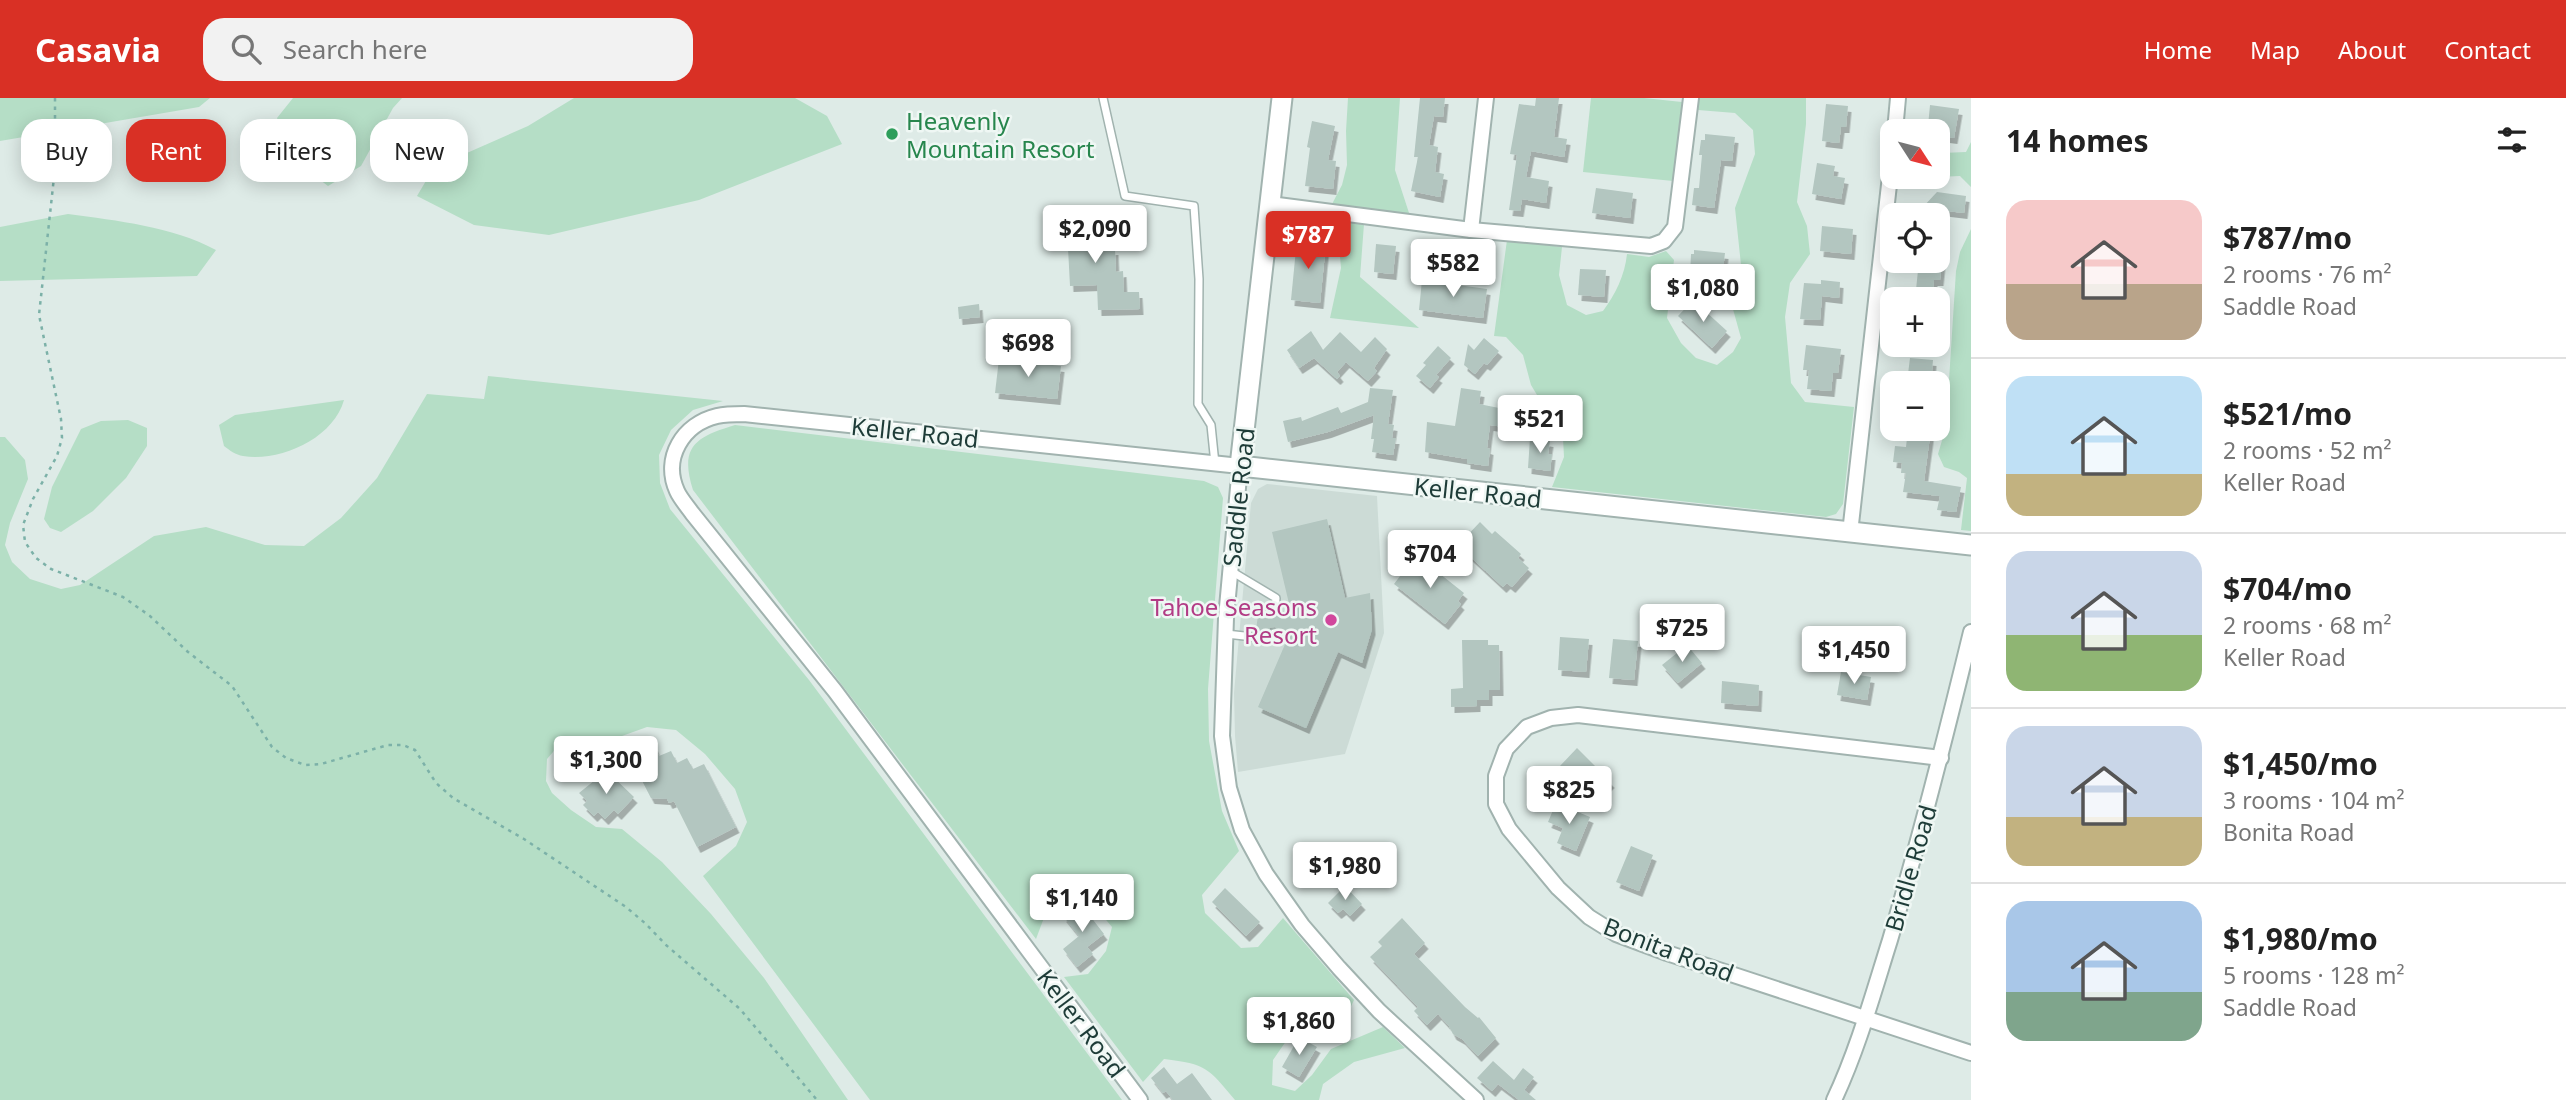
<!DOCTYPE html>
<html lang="en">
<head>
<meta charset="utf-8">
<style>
  :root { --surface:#fff; --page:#f2f2f2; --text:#222; --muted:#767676; --line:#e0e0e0; --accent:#d93025 }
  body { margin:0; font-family:"Noto Sans",sans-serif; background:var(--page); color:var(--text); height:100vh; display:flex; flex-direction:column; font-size:26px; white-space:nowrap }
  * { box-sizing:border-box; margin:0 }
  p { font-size:23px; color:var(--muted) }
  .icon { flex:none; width:38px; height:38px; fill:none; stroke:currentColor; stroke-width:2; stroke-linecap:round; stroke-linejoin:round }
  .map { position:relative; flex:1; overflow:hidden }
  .drawer { display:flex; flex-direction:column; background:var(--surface); width:595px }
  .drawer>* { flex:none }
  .hud { position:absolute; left:21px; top:21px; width:665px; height:63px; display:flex; gap:14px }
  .needle { width:46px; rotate:126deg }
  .tools { position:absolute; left:1880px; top:21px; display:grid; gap:14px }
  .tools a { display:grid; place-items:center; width:70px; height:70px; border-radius:14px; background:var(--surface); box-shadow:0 4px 18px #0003; font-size:35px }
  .price { position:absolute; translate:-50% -60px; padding:0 16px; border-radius:7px; background:#fff; color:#222; font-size:23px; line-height:46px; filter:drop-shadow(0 2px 4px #0008) }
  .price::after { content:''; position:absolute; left:50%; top:42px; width:21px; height:16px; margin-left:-10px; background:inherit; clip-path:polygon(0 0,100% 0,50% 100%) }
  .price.active { background:var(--accent); color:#fff }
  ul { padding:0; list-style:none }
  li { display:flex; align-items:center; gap:21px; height:175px; padding:0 35px }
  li+li { border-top:2px solid var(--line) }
  li span { display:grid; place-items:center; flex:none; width:196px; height:140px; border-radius:21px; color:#555 }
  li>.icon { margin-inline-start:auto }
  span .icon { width:84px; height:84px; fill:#fffc; stroke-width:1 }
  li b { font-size:30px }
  h2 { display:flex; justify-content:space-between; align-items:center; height:84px; padding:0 35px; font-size:30px }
  .chip { padding:0 24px; border-radius:21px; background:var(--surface); box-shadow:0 4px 18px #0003; font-size:24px; line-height:63px }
  .chip.active { background:var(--accent); color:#fff }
  header { display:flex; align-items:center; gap:42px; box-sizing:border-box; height:98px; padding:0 35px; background:var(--accent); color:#fff }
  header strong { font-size:33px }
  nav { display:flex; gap:38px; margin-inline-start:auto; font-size:24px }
  .search { width:490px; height:63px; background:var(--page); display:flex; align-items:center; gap:18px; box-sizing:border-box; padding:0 24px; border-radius:21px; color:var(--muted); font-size:26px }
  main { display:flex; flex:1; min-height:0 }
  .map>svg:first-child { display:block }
  .built { fill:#ccdbd6 }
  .green { fill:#b5dec6 }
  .building { fill:#b3c6c0; filter:url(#shadow) }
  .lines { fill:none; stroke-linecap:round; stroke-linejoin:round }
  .service-casing { stroke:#a1b3af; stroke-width:10 }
  .minor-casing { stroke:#a1b3af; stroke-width:18 }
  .tertiary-casing { stroke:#a1b3af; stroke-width:23 }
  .path { stroke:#7cb1a8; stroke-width:2.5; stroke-dasharray:3.5 5; stroke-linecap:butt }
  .service { stroke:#fff; stroke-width:7 }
  .minor { stroke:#fff; stroke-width:14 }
  .tertiary { stroke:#fff; stroke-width:19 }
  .leisure-dot { fill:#2e9e5b; stroke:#eff7f4; stroke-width:2.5 }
  .hotel-dot { fill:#d1479c; stroke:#eff7f4; stroke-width:2.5 }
  .labels { text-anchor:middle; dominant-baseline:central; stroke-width:5; stroke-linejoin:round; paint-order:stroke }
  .leisure-label { font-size:24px; fill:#27864d; stroke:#eff7f4; text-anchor:start }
  .street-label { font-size:24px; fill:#1e3c38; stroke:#eff7f4 }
  .hotel-label { font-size:24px; fill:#b23c85; stroke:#eff7f4; text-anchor:end }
</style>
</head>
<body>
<header>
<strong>Casavia</strong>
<div class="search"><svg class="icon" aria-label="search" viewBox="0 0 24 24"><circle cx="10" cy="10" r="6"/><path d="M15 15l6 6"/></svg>Search here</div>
<nav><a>Home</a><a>Map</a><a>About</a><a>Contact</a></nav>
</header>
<main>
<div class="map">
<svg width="1971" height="1002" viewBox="0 0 1971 1002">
  <defs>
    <filter id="shadow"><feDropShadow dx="3.5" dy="6" stdDeviation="0" flood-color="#0004"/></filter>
  </defs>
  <rect width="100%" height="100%" fill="#deebe7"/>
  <!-- built -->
  <path class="built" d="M1267,386L1377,398L1384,535L1345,656L1238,674L1235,638L1234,595L1251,405L1258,391Z"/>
  <!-- green -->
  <g class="green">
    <path d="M0,0H210L199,9L0,43Z"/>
    <path d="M293,0H402L393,10L361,68L328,88L295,63L277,20Z"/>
    <path d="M574,0H795L827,18L842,46L699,102L549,137L474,127L417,98L430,76L451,62L528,28Z"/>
    <path d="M1348,0H1400L1395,72L1410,118L1331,108L1342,87L1347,67L1346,33Z"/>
    <path d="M1591,0H1644L1682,4L1673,83L1583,74Z"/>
    <path d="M1699,0H1806V26L1797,104L1807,128L1810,156L1790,185L1785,219L1791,285L1805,304L1854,309L1843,406L1836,416L1826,419L1552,389L1564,359L1563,340L1531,287L1523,257L1506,239L1494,238L1507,142L1562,149L1559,177L1567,207L1586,217L1603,213C1615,197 1625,177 1627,156L1649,159L1666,153L1674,162L1667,220L1681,245L1696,260L1717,267L1733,254L1741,240L1731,204L1741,167L1735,110L1755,56L1753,32L1735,15L1698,12Z"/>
    <path d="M1971,44V89L1960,78L1937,79V53L1942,55L1966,54Z"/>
    <path d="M68,116C118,123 171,128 216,152L197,178L0,183V129Z"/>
    <path d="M1337,123L1364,126L1360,179L1419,230L1330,220L1341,170Z"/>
    <path d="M1971,131V433L1961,432L1967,380L1959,374L1944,369L1938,356L1946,329L1956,173L1960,154Z"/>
    <path d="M488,278L723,303L693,312L671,332L659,357L660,385L670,411L809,582L1122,1002H870L703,778L736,748L747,724L735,691L705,656L676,632L647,629L622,638L575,640L559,647L547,661L546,683L552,695L571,712L596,729L622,731L662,764L711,816L764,880L848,1002H0V339H5L25,362L28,381L10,425L5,447L12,464L30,481L61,491L80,487L154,438L206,429L265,447L304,448L341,420L377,380L427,296L484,301Z"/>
    <path d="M344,302C333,341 280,364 243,358C236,357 229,352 224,348L219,327L235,317Z"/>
    <path d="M128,322L147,330V348L126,380L93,413L61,434L50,430L44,421L52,389L81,331L101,323Z"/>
    <path d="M735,327L1204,383L1218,389L1223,400L1208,591L1209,643L1222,713L1239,753L1202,797L1205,815L1241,850L1258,849L1283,820L1354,902C1337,938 1329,935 1293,933L1273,962L1272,987L1295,993L1312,977L1331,951L1383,929L1405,950L1354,964L1323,986L1319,1002H1235C1208,970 1207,966 1164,961L1143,984L1064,879L1088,876L1106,853L1112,829L1086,798L1069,791L1048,809L1036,841L693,392C679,348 696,339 735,327Z"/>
  </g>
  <!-- building -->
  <g class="building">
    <path d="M1420,0H1445L1443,19L1434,18L1429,47L1438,49L1435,74L1444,76L1440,99L1411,93L1418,59H1414Z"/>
    <path d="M1536,0H1559L1554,39L1567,41L1564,59L1531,53L1526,79L1549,83L1546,105L1522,101L1520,113L1509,112L1517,57L1510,56L1519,6L1535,8Z"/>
    <path d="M1826,6L1848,8L1846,29H1841L1839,45L1822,43Z"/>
    <path d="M1930,7L1959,11L1954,40L1938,38L1939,29L1928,28Z"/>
    <path d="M1312,23L1335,28L1328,62L1336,63L1333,91L1305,88L1310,50L1307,49Z"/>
    <path d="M1705,36L1735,39L1732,63L1721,62L1714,110L1692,107L1694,90H1699L1702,57H1699L1701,42H1705Z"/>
    <path d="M1817,65L1835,68L1833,78L1845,80L1841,101L1812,96Z"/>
    <path d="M1596,90L1633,95L1630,120L1592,115Z"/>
    <path d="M1937,94L1966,98L1964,115L1922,110Z"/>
    <path d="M1090,115L1091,152L1115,151L1116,174L1123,173L1124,194H1139L1140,211L1098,212L1097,187L1070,188L1068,150L1062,143L1061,116Z"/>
    <path d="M1822,128L1853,131L1851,156L1820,153Z"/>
    <path d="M1297,141L1326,145L1320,205L1291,202Z"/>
    <path d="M1376,146L1396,148L1393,176L1374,174Z"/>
    <path d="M1694,152L1725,155L1722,180L1690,177L1691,156H1694Z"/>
    <path d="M1919,163H1942L1940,182H1934L1932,201H1915Z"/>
    <path d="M1580,171L1606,172L1604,199L1578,197Z"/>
    <path d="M1422,182L1487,191L1483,220L1419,212Z"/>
    <path d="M1821,182L1840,184L1839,200L1822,198L1820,222L1800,221L1804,185L1821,186Z"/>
    <path d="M1693,202L1727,233L1712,250L1678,218Z"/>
    <path d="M979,206L980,219L959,221L958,209Z"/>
    <path d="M1311,233L1323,252L1340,234L1361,254L1375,239L1387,251L1374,270L1377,273L1368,283L1346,264L1337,274L1340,278L1337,281L1314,260L1299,270L1287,252Z"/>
    <path d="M1484,240L1499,253L1487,267L1484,265L1475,276L1464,267L1468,246L1474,252Z"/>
    <path d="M1806,247L1841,251L1838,275H1833L1831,293L1807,291L1809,272H1803Z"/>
    <path d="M1438,248L1451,260L1436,277L1439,279L1430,290L1416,278L1426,267L1423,265Z"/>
    <path d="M1910,260L1933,262L1931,285L1907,284Z"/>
    <path d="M999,261L1061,268L1057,301L995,295Z"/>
    <path d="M1370,290L1393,292L1388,326L1394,327L1392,340H1396L1393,357L1372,354L1374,341H1371L1374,317L1328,334L1288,344L1283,323L1301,319L1302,323L1338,309L1341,315L1368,304Z"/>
    <path d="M1461,290L1481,293L1479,306L1504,311L1506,299L1526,302L1524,315H1527L1525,332L1490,327L1487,350L1490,351L1488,368L1467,365V361L1425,354L1427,324L1455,328Z"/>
    <path d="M1908,331H1931L1924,383L1961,389L1956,414L1937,412L1940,398L1903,394L1906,375H1901L1902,365L1893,364L1895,348L1906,349Z"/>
    <path d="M1530,340L1550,343L1548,356H1552L1550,373L1528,370Z"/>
    <path d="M1327,421L1345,500L1370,495L1372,531L1362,565L1338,554L1306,630L1258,609L1289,537L1280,536L1275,529L1270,530L1268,534L1256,532L1259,510L1269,511L1274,518L1278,517L1281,513L1291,514L1272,434Z"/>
    <path d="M1480,424L1492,436L1495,433L1521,456L1518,460L1529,470L1512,489L1507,485L1503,489L1461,450L1465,446L1462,443Z"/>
    <path d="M1420,460L1464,495L1458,503L1461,506L1445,526L1394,486L1410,465L1413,468Z"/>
    <path d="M1560,539L1589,541L1586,574L1558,572Z"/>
    <path d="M1613,541L1638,543L1634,582L1609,580Z"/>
    <path d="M1462,542H1488V547H1499L1500,592H1489V602H1477V608L1451,609V591L1463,590Z"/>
    <path d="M1687,547L1702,565L1678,585L1662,567Z"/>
    <path d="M1841,574L1871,579L1867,602L1837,597Z"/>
    <path d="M1722,583L1759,587L1758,608L1721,605Z"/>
    <path d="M654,647L659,658L671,653L677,665L687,660L693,671L704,666L736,729L697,749L674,703L669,705L667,701L651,700L630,659Z"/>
    <path d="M1577,650L1611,684L1593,702L1560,668Z"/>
    <path d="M605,674L606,675L608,674L634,699L618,716L614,712L605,721L598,714L594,718L583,707L587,703L579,695Z"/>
    <path d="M1556,705L1590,719L1576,753L1557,745L1563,730L1548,724Z"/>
    <path d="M1631,748L1653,757L1639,793L1616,784Z"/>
    <path d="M1345,788L1362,806L1350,818L1343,811L1338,815L1328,805Z"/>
    <path d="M1225,790L1260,824L1246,838L1212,804Z"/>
    <path d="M1080,805L1104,836L1087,849L1093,856L1077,869L1063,851L1079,838L1063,818Z"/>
    <path d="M1402,820L1425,845L1414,856L1465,909L1478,920L1479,919L1496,940L1478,958L1462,941L1453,936L1449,928L1438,916L1427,927L1414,913L1418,909L1370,859L1382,848L1378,844Z"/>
    <path d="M1299,939L1317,949L1299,979L1282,969Z"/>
    <path d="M1493,963L1514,982L1523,970L1534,979L1524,992L1536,1002H1519L1498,986L1492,993L1477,980Z"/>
    <path d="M1164,969L1177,986L1192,975L1212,1002H1173L1166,993L1163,995L1151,980Z"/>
  </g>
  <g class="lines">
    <!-- service casing -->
    <g class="service-casing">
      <g id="service">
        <path d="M1103,0L1125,98L1194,108L1199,181L1198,306L1211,327L1215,366"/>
        <path d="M1231,473L1276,500L1275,512"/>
        <path d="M1226,536L1272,541L1274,535"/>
      </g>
    </g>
    <!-- minor casing -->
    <g class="minor-casing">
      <g id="minor">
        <path d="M1895,33L1898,0"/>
        <path d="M1270,106L1471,132L1651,148L1664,143L1675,129L1691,0"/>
        <path d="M1471,132L1486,0"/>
        <path d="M1850,435L1892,60"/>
        <path d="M1941,660L1578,617L1551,620L1527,629L1506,651L1496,678V706L1509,731L1558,790L1589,819L1616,836L1667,855L1971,955"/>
        <path d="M1140,1002L835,593L692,415C687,408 680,400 677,393C662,360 683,326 717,318C726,316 736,316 744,316L1240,368L1226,520L1222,638L1229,690L1242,732L1266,776L1302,827L1339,870L1379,913L1476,1002"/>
        <path d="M1834,1002C1858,951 1873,896 1890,842C1920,740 1946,637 1971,534"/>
      </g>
    </g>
    <!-- tertiary casing -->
    <g class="tertiary-casing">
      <path id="tertiary" d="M1282,0L1240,368L1971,447"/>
    </g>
    <!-- path -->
    <path class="path" d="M55,0V70L39,217L61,321L62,340L57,358L33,401L23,427L25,444L36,460L51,471L123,499L150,518L188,554L232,588L272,649L286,660L305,667L321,666L388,647H403L415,652L436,685L453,700L524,741L626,809L646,826L666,847L740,911L817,1002"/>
    <!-- service -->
    <use href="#service" class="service"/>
    <!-- minor -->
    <use href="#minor" class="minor"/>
    <!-- tertiary -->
    <use href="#tertiary" class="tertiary"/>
  </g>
  <!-- markers -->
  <circle class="leisure-dot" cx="892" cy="36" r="7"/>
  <circle class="hotel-dot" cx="1331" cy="522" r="7"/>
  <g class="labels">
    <!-- leisure labels -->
    <g class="leisure-label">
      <text x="906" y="22">Heavenly<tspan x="906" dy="28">Mountain Resort</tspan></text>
    </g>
    <!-- street labels -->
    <g class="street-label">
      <text transform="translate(915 334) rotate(6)">Keller Road</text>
      <text transform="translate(1478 394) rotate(6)">Keller Road</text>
      <text transform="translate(1238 399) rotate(-84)">Saddle Road</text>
      <text transform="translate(1910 770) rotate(-74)">Bridle Road</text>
      <text transform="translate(1669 851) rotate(21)">Bonita Road</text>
      <text transform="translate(1082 925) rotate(53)">Keller Road</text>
    </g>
    <!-- hotel labels -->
    <g class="hotel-label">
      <text x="1317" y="508">Tahoe Seasons<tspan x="1317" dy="28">Resort</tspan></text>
    </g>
  </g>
</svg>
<div class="tools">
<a><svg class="needle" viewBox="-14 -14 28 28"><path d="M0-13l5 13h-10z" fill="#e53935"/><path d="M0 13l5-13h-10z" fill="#767676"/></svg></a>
<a><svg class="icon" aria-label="locate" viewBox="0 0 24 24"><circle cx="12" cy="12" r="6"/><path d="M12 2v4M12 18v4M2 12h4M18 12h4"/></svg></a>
<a>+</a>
<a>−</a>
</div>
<b class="price" style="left:1095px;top:167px">$2,090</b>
<b class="price active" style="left:1308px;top:173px">$787</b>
<b class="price" style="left:1453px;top:201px">$582</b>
<b class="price" style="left:1703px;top:226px">$1,080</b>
<b class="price" style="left:1028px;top:281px">$698</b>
<b class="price" style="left:1540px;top:357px">$521</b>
<b class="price" style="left:1430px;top:492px">$704</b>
<b class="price" style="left:1682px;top:566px">$725</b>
<b class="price" style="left:1854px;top:588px">$1,450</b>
<b class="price" style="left:606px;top:698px">$1,300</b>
<b class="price" style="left:1569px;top:728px">$825</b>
<b class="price" style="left:1345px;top:804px">$1,980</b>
<b class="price" style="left:1082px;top:836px">$1,140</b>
<b class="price" style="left:1299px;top:959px">$1,860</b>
<div class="hud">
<a class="chip">Buy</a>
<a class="chip active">Rent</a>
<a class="chip">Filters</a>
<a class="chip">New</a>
</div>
</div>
<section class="drawer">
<h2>14 homes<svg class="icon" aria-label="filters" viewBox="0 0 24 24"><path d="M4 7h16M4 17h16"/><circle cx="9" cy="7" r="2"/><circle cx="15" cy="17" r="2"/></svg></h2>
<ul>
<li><span style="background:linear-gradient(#f6c9c9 60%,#b9a48a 0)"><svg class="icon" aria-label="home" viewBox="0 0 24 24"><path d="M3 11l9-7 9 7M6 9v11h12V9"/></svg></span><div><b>$787/mo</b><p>2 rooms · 76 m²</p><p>Saddle Road</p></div></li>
<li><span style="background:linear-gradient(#bfe0f5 70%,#c2b280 0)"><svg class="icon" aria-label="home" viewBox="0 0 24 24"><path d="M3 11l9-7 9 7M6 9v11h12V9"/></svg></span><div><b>$521/mo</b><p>2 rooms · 52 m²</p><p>Keller Road</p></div></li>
<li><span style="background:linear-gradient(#c9d6e8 60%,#8fb573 0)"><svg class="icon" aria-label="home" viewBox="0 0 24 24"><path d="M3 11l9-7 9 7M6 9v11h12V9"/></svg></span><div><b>$704/mo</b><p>2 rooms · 68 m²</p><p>Keller Road</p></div></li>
<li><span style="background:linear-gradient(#c9d6e8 65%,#c2b280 0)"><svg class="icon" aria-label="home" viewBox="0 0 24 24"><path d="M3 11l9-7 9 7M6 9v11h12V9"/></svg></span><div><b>$1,450/mo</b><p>3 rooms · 104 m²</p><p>Bonita Road</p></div></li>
<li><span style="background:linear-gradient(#a9c7e8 65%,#7fa58c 0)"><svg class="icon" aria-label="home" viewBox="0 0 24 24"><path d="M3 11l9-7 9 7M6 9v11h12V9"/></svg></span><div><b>$1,980/mo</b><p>5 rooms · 128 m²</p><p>Saddle Road</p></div></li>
</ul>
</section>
</main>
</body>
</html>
